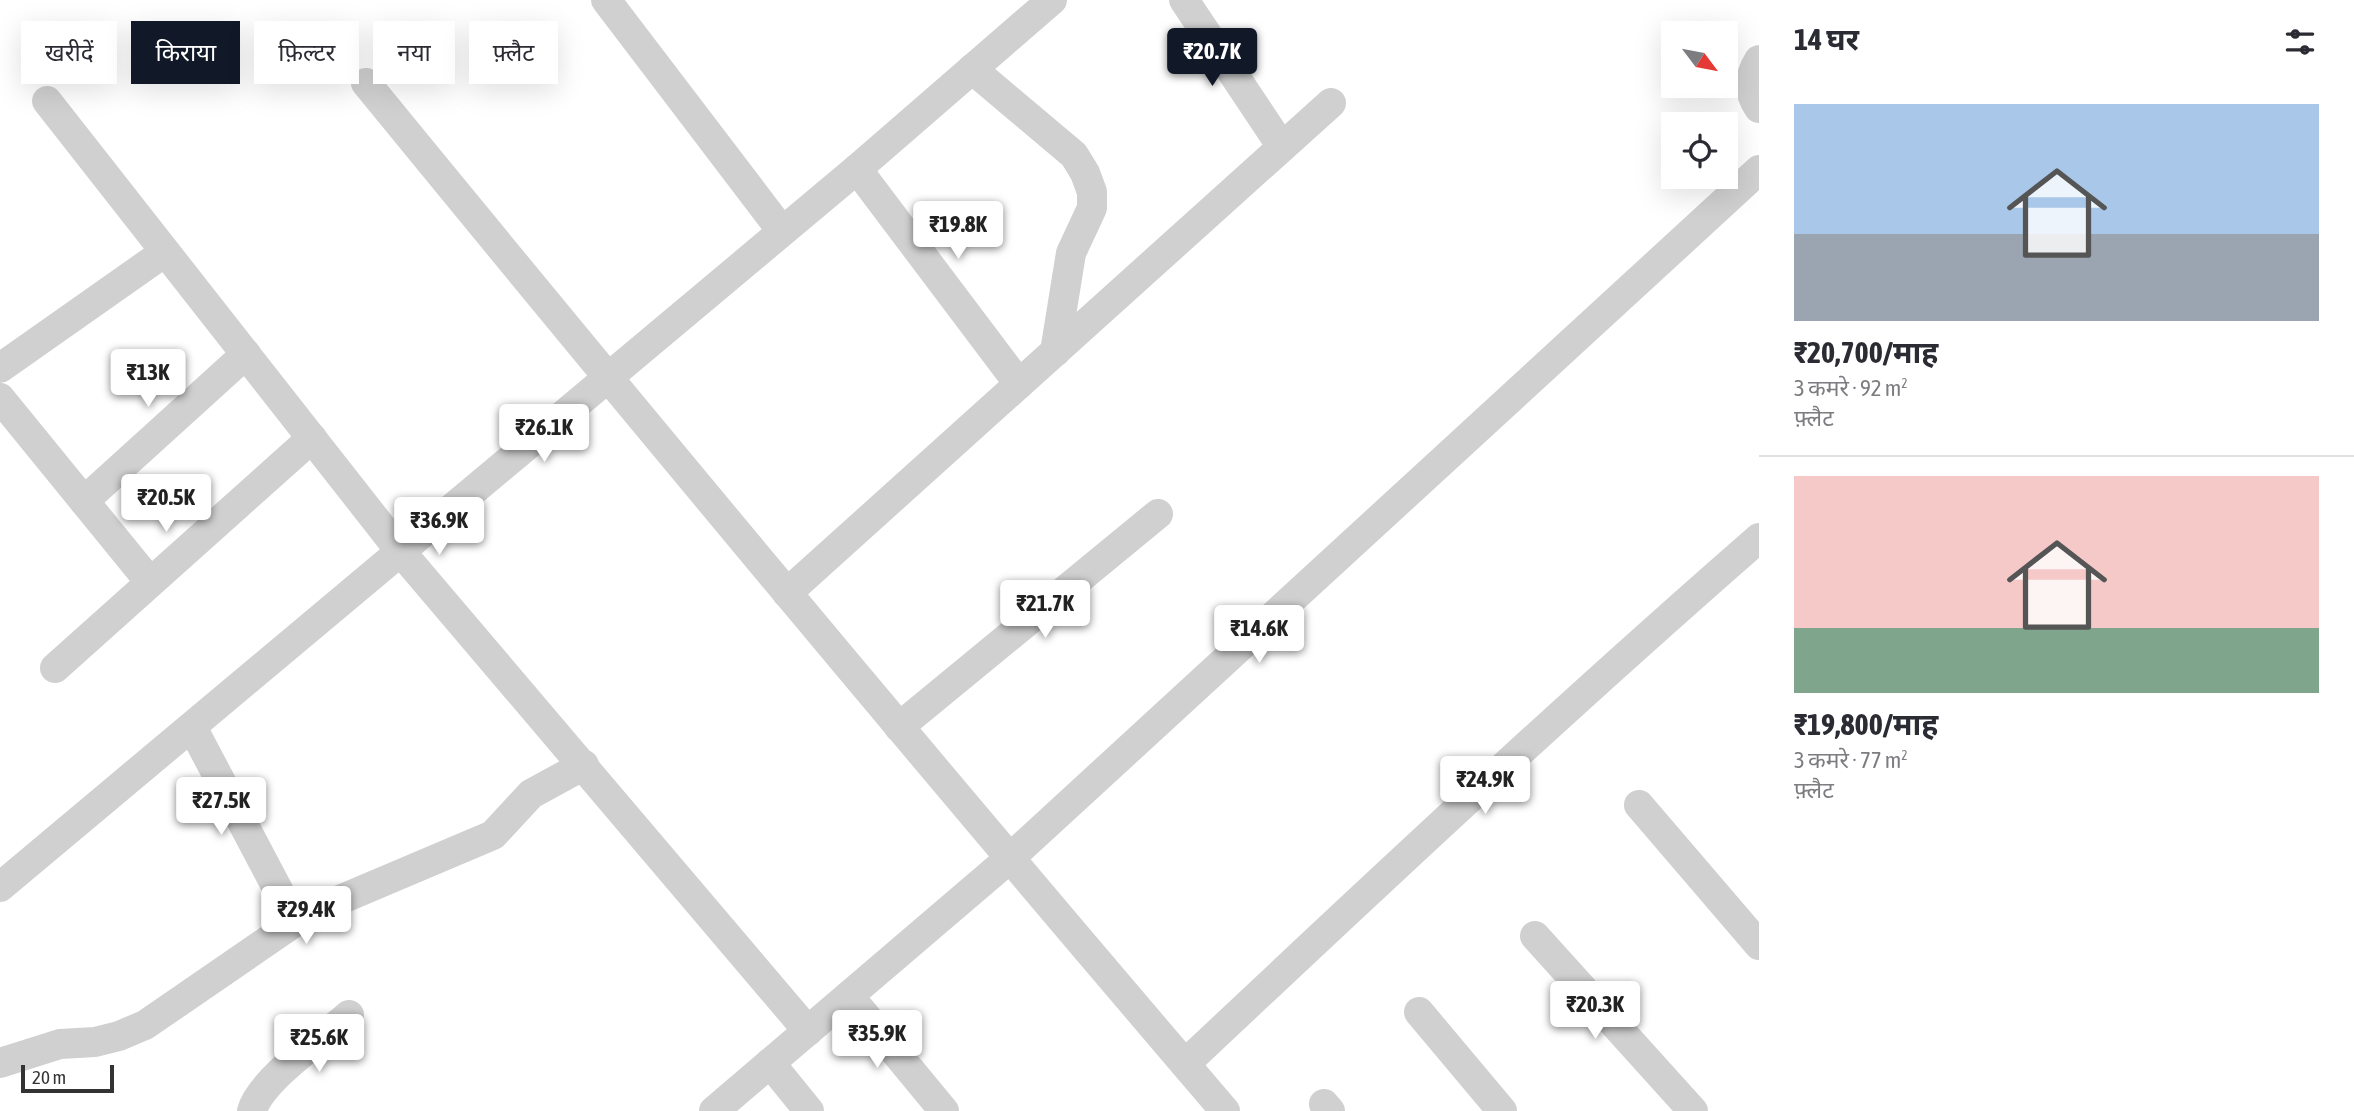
<!DOCTYPE html>
<html lang="hi">
<head>
<meta charset="utf-8">
<style>
  :root { --surface:#fff; --page:#f2f2f3; --text:#2b2b33; --muted:#7c7c81; --line:#e1e1e2; --accent:#111827 }
  body { margin:0; font-family:"Asap Condensed","Noto Sans Devanagari",sans-serif; background:var(--page); color:var(--text); height:100vh; display:flex; flex-direction:column; font-size:26px; white-space:nowrap }
  * { box-sizing:border-box; margin:0 }
  p { font-size:23px; color:var(--muted) }
  .icon { flex:none; width:38px; height:38px; fill:none; stroke:currentColor; stroke-width:2; stroke-linecap:round; stroke-linejoin:round }
  .map { position:relative; flex:1; overflow:hidden }
  .panel { display:flex; flex-direction:column; background:var(--surface); width:595px }
  .panel>* { flex:none }
  .top-card { position:absolute; left:21px; top:21px; width:665px; height:63px; display:flex; gap:14px }
  .needle { width:46px; rotate:122deg }
  .controls { position:absolute; left:1661px; top:21px; display:grid; gap:14px }
  .controls a { display:grid; place-items:center; width:77px; height:77px; border-radius:0px; background:var(--surface); box-shadow:0 7px 28px #0002; font-size:35px }
  .scale { position:absolute; left:21px; bottom:18px; width:93px; box-sizing:border-box; padding-left:7px; border:4px solid #333; border-top:0; font-size:19px; line-height:24px; white-space:nowrap; color:#333; -webkit-text-stroke:5px #fff; paint-order:stroke }
  .price { position:absolute; translate:-50% -60px; padding:0 16px; border-radius:7px; background:#fff; color:#222; font-size:23px; line-height:46px; filter:drop-shadow(0 2px 4px #0008) }
  .price::after { content:''; position:absolute; left:50%; top:42px; width:21px; height:16px; margin-left:-10px; background:inherit; clip-path:polygon(0 0,100% 0,50% 100%) }
  .price.on { background:var(--accent); color:#fff }
  ul { padding:0; list-style:none }
  li { display:grid; align-content:center; gap:14px; height:371px; padding:0 35px }
  li+li { border-top:2px solid var(--line) }
  li span { display:grid; place-items:center; height:217px; border-radius:0px; color:#555 }
  li>.icon { margin-inline-start:auto }
  span .icon { width:126px; height:126px; fill:#fffc; stroke-width:1 }
  li b { font-size:30px }
  h2 { display:flex; justify-content:space-between; align-items:center; height:84px; padding:0 35px; font-size:30px }
  .pill { padding:0 24px; border-radius:0px; background:var(--surface); box-shadow:0 7px 28px #0002; font-size:24px; line-height:63px }
  .pill.on { background:var(--accent); color:#fff }
  main { display:flex; flex:1; min-height:0 }
  .map>svg:first-child { display:block }
  .lines { fill:none; stroke-linecap:round; stroke-linejoin:round }
  .minor { stroke:#d0d0d0; stroke-width:30 }
</style>
</head>
<body>
<main>
<div class="map">
<svg width="1759" height="1111" viewBox="0 0 1759 1111">
  <rect width="100%" height="100%" fill="#fff"/>
  <g class="lines">
    <!-- minor -->
    <g class="minor">
      <path d="M606,0L782,231"/>
      <path d="M1184,0L1282,147"/>
      <path d="M1759,60C1749,76 1747,91 1759,108"/>
      <path d="M972,69L1074,155L1085,173L1092,192V208L1071,253L1055,352"/>
      <path d="M366,83C649,429 935,772 1225,1111"/>
      <path d="M47,101L401,552L808,1031"/>
      <path d="M857,169L1019,384"/>
      <path d="M0,368L165,252"/>
      <path d="M0,398L150,582"/>
      <path d="M84,501L246,354"/>
      <path d="M787,593L1331,103"/>
      <path d="M55,668L312,438"/>
      <path d="M192,727L295,922"/>
      <path d="M899,727L1158,514"/>
      <path d="M1639,805L1759,945"/>
      <path d="M0,887L857,169L1052,0"/>
      <path d="M1535,936L1693,1111"/>
      <path d="M849,996L944,1111"/>
      <path d="M1419,1012L1502,1111"/>
      <path d="M0,1063L60,1044L95,1042L119,1036L145,1025L295,922L323,907L493,835L531,794L584,765"/>
      <path d="M770,1063L809,1111"/>
      <path d="M1185,1064C1374,886 1563,709 1759,538"/>
      <path d="M1324,1104L1330,1111"/>
      <path d="M252,1111C260,1080 324,1037 349,1015"/>
      <path d="M714,1111L1009,859L1759,170"/>
    </g>
  </g>
</svg>
<div class="controls">
<a><svg class="needle" viewBox="-14 -14 28 28"><path d="M0-13l5 13h-10z" fill="#e53935"/><path d="M0 13l5-13h-10z" fill="#7c7c81"/></svg></a>
<a><svg class="icon" aria-label="locate" viewBox="0 0 24 24"><circle cx="12" cy="12" r="6"/><path d="M12 2v4M12 18v4M2 12h4M18 12h4"/></svg></a>
</div>
<div class="scale">20 m</div>
<b class="price on" style="left:1212px;top:88px">₹20.7K</b>
<b class="price" style="left:958px;top:261px">₹19.8K</b>
<b class="price" style="left:148px;top:409px">₹13K</b>
<b class="price" style="left:544px;top:464px">₹26.1K</b>
<b class="price" style="left:166px;top:534px">₹20.5K</b>
<b class="price" style="left:439px;top:557px">₹36.9K</b>
<b class="price" style="left:1045px;top:640px">₹21.7K</b>
<b class="price" style="left:1259px;top:665px">₹14.6K</b>
<b class="price" style="left:1485px;top:816px">₹24.9K</b>
<b class="price" style="left:221px;top:837px">₹27.5K</b>
<b class="price" style="left:306px;top:946px">₹29.4K</b>
<b class="price" style="left:1595px;top:1041px">₹20.3K</b>
<b class="price" style="left:877px;top:1070px">₹35.9K</b>
<b class="price" style="left:319px;top:1074px">₹25.6K</b>
<div class="top-card">
<a class="pill">खरीदें</a>
<a class="pill on">किराया</a>
<a class="pill">फ़िल्टर</a>
<a class="pill">नया</a>
<a class="pill">फ़्लैट</a>
</div>
</div>
<section class="panel">
<h2>14 घर<svg class="icon" aria-label="filters" viewBox="0 0 24 24"><path d="M4 7h16M4 17h16"/><circle cx="9" cy="7" r="2"/><circle cx="15" cy="17" r="2"/></svg></h2>
<ul>
<li><span style="background:linear-gradient(#a9c7e8 60%,#9aa5b1 0)"><svg class="icon" aria-label="home" viewBox="0 0 24 24"><path d="M3 11l9-7 9 7M6 9v11h12V9"/></svg></span><div><b>₹20,700/माह</b><p>3 कमरे · 92 m²</p><p>फ़्लैट</p></div></li>
<li><span style="background:linear-gradient(#f6c9c9 70%,#7fa58c 0)"><svg class="icon" aria-label="home" viewBox="0 0 24 24"><path d="M3 11l9-7 9 7M6 9v11h12V9"/></svg></span><div><b>₹19,800/माह</b><p>3 कमरे · 77 m²</p><p>फ़्लैट</p></div></li>
</ul>
</section>
</main>
</body>
</html>
